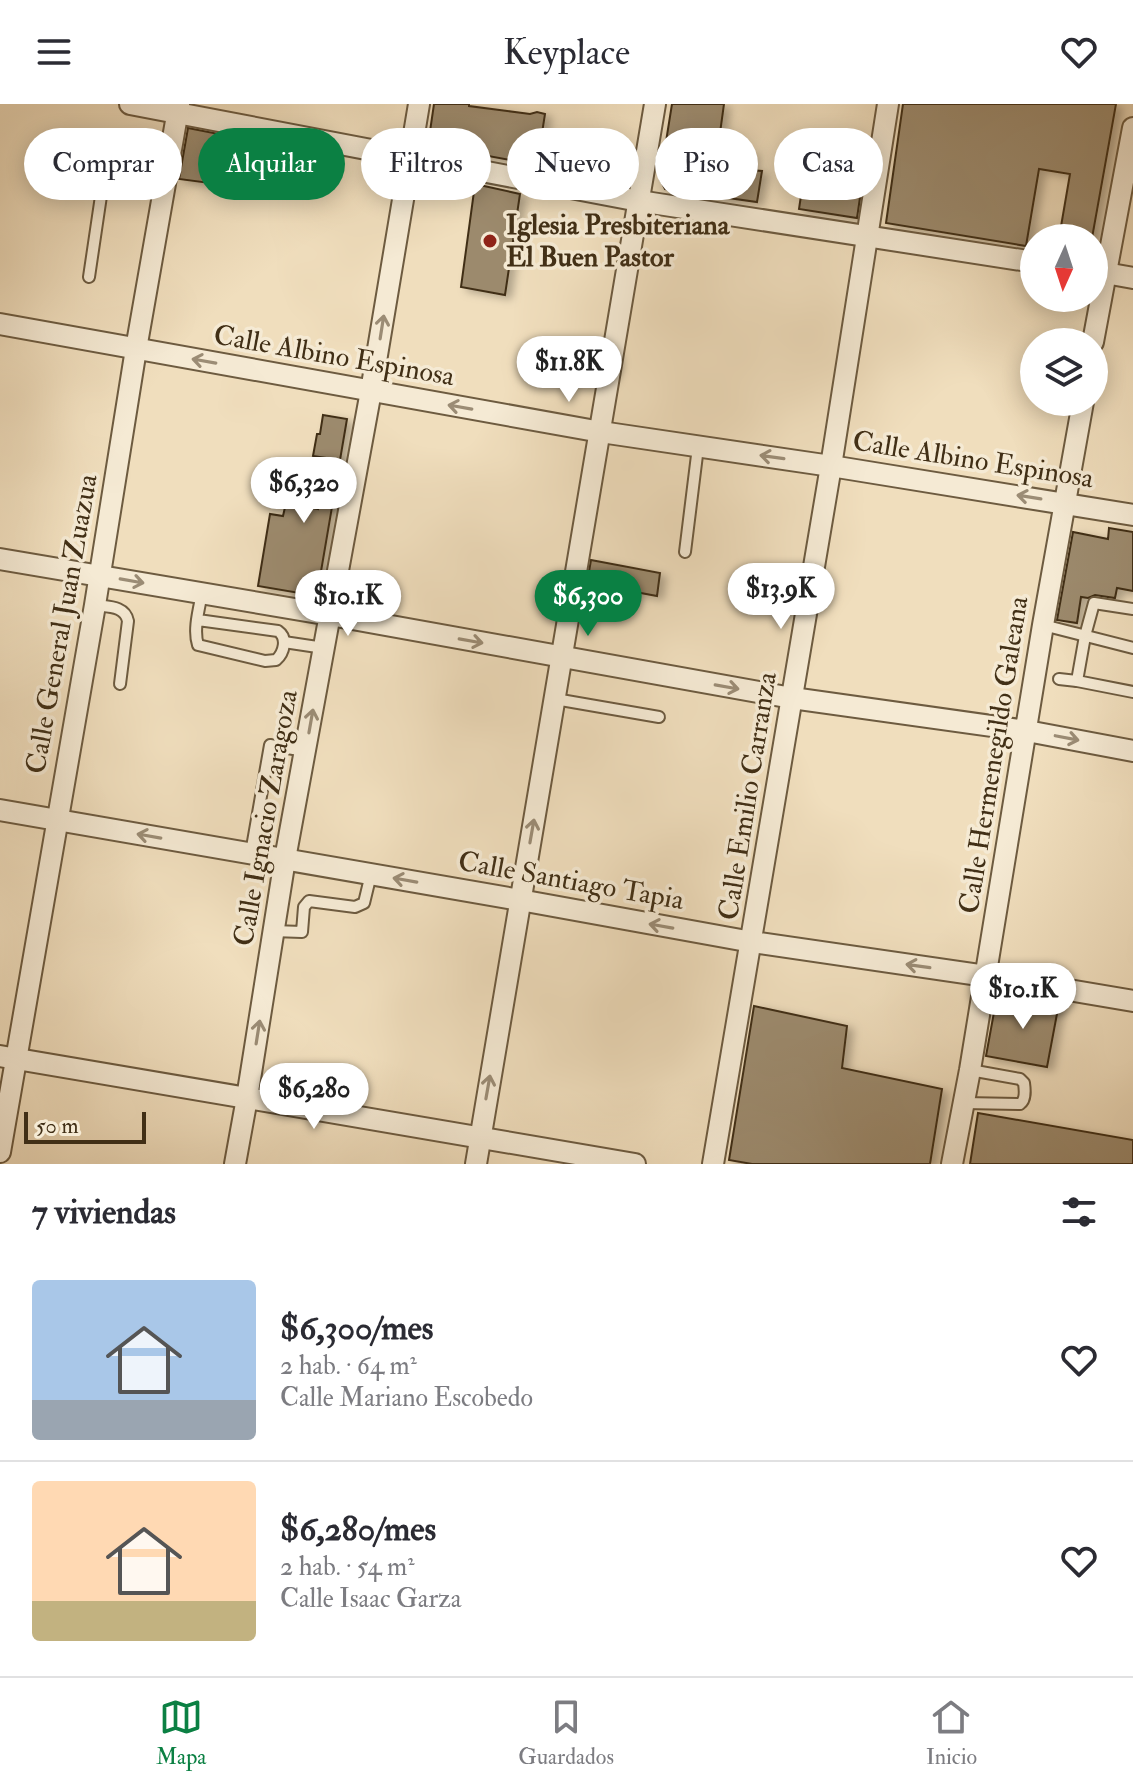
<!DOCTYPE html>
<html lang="es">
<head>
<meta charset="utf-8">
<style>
  :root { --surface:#fff; --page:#f7f7f7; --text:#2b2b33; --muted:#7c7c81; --line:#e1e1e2; --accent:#0b8043 }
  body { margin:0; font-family:"IM FELL Double Pica",serif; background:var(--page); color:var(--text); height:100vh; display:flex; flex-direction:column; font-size:30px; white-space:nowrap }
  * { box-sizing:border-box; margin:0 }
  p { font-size:26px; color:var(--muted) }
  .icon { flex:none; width:44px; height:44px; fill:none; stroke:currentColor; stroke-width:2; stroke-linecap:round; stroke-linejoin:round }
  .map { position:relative; height:1060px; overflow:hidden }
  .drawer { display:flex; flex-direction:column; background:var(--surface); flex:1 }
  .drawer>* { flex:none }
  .guide { position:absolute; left:24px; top:24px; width:1086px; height:72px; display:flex; gap:16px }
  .needle { width:52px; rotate:183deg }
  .tools { position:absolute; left:1020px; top:120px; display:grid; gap:16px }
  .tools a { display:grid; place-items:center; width:88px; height:88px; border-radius:50%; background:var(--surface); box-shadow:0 4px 20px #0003; font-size:40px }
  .scale { position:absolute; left:24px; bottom:20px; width:122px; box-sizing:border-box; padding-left:8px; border:4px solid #412f16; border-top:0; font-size:22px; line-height:28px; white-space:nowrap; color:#412f16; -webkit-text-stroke:6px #f5ead4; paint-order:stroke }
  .price { position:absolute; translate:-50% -68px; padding:0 18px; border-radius:28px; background:#fff; color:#222; font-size:26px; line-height:52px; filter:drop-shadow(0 2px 4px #0008) }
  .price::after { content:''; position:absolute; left:50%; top:48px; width:24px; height:18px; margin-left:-12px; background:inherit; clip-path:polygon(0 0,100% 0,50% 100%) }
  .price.on { background:var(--accent); color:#fff }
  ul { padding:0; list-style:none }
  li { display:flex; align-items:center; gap:24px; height:200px; padding:0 32px }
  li+li { border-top:2px solid var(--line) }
  li span { display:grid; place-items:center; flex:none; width:224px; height:160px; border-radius:8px; color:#555 }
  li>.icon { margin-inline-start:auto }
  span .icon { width:96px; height:96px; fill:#fffc; stroke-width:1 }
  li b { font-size:34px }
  h2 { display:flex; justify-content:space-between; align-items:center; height:96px; padding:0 32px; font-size:34px }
  .pill { padding:0 28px; border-radius:36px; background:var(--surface); box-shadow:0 4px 20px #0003; font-size:28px; line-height:72px }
  .pill.on { background:var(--accent); color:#fff }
  header { display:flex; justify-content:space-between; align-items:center; height:104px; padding:0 32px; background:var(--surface); font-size:36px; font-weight:600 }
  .tabs { display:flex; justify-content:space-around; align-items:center; height:112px; border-top:2px solid var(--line); background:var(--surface); font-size:22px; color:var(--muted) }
  .tabs a { display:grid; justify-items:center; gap:4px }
  .tabs .on { color:var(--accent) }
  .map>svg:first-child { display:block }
  .building { fill:#9c8a6d; stroke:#412f16; stroke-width:2; filter:url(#shadow) }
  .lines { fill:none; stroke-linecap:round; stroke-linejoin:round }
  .lane-casing { stroke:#6d5b40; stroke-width:14 }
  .street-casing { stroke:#6d5b40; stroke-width:24 }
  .lane { stroke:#f5ead4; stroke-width:10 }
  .street { stroke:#f5ead4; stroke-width:20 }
  .oneway { stroke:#9b8c75 }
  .poi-dot { fill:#8f2418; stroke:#f5ead4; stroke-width:3 }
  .labels { text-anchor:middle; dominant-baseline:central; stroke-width:7; stroke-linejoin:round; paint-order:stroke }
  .poi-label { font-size:28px; font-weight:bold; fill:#412f16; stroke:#f5ead4; text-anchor:start }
  .street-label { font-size:28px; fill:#412f16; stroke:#f5ead4 }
</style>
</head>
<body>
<header><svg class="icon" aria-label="menu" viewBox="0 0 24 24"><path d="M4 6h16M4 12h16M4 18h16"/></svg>Keyplace<svg class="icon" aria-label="heart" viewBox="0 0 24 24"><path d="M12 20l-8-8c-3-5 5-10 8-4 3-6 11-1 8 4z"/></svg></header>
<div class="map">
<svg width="1133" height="1060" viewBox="0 0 1133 1060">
  <defs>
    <filter id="shadow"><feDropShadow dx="6" dy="3.5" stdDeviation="4" flood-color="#0004"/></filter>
  </defs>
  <rect width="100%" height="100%" fill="#f0debd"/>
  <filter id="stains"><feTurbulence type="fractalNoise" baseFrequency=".0025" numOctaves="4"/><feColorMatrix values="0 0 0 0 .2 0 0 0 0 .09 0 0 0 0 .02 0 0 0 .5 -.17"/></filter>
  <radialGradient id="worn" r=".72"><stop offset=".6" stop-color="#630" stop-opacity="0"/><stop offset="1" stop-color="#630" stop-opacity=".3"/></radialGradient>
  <!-- building -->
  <g class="building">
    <path d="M434,0H469V2L530,10L537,8L545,10L537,61L428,41Z"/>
    <path d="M672,0H724L720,29L734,31L731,47L752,49L749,66L762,67L757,98L665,85L660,75Z"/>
    <path d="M903,0H1116L1092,134H1059L1070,70L1039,65L1026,142L886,119Z"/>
    <path d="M188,24L239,34L232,82L179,75Z"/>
    <path d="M804,72L862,80L857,114L799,105Z"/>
    <path d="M475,80L520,90L505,191L461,183Z"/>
    <path d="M323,311L347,315L318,485L311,491L258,482L270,410L283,412L286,399L318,405L327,354L313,352L317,330H320Z"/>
    <path d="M1109,424L1133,428V487L1117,484L1115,494L1095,491L1088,494L1081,493L1077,519L1057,516L1073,428L1108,435Z"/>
    <path d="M591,456L660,469L657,492L587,479Z"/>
    <path d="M997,892L1059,899L1047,963L986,952Z"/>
    <path d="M754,902L847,922L842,964L942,985L930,1060H752L729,1056Z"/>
    <path d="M978,1009L1133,1036V1060H970Z"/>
  </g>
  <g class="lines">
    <!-- lane casing -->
    <g class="lane-casing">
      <g id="lane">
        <path d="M89,173L101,92C117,77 143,86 164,90"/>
        <path d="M685,448L698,343"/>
        <path d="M95,501C109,503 125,502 128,517L120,580"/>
        <path d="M1133,505L1094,499L1085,532L1077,577L1133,588"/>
        <path d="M198,516L278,527C288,534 284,549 276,556L265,557L198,541C193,526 199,505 202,489"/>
        <path d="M1043,521L1133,544"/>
        <path d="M284,538L324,544"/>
        <path d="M1059,575L1077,577"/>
        <path d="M555,595L659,613"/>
        <path d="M251,749L270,641L305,647"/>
        <path d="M273,827L302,828L304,803L309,797L355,803L364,799L371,770"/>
        <path d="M964,999L1020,1000C1026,996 1025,986 1024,979L1020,975L970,966"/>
      </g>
    </g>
    <!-- street casing -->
    <g class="street-casing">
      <g id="street">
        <path d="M130,0L639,97L1034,158"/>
        <path d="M1094,167L1133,174"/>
        <path d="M0,220L601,328L831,362L1133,411"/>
        <path d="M1093,238L1133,24"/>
        <path d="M0,455L330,511L792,594L1027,627L1133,647"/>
        <path d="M0,706L520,796L752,838L986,872L1133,897"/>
        <path d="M0,952L635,1060"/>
        <path d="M0,1048L95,501L136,245L179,0"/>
        <path d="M235,1060L247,994L285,755L371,287L419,0"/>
        <path d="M476,1060L655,0"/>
        <path d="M713,1060L831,362L888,0"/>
        <path d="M952,1060L970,966L1043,521L1083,298"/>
      </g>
    </g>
    <!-- lane -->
    <use href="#lane" class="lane"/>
    <!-- street -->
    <use href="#street" class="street"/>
  </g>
  <!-- one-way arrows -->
  <defs><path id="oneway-shaft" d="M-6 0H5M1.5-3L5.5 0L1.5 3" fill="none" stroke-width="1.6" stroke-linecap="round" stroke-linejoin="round" transform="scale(2)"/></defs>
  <g class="oneway">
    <use href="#oneway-shaft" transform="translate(382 223) rotate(-81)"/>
    <use href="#oneway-shaft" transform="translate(204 257) rotate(-170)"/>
    <use href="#oneway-shaft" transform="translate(460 303) rotate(-170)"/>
    <use href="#oneway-shaft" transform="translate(772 353) rotate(-172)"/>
    <use href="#oneway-shaft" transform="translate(1029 393) rotate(-171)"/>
    <use href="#oneway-shaft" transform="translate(132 477) rotate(10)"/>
    <use href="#oneway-shaft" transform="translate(471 537) rotate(10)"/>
    <use href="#oneway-shaft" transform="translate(727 583) rotate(10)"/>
    <use href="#oneway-shaft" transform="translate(311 617) rotate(-80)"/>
    <use href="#oneway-shaft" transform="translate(1067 634) rotate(11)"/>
    <use href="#oneway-shaft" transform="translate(532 727) rotate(-80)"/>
    <use href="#oneway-shaft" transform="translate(149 732) rotate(-170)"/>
    <use href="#oneway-shaft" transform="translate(405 776) rotate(-170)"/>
    <use href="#oneway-shaft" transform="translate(661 822) rotate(-170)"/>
    <use href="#oneway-shaft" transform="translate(918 862) rotate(-172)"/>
    <use href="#oneway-shaft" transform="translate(258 928) rotate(-81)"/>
    <use href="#oneway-shaft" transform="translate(488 983) rotate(-80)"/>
  </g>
  <!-- markers -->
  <circle class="poi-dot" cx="490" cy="137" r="8"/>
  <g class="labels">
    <!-- poi labels -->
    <g class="poi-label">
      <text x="506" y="121">Iglesia Presbiteriana<tspan x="506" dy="32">El Buen Pastor</tspan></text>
    </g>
    <!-- street labels -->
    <g class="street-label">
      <text transform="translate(334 252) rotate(10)">Calle Albino Espinosa</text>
      <text transform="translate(973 356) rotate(9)">Calle Albino Espinosa</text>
      <text transform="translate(62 520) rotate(-80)">Calle General Juan Zuazua</text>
      <text transform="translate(994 651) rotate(-81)">Calle Hermenegildo Galeana</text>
      <text transform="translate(748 692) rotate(-81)">Calle Emilio Carranza</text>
      <text transform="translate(266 714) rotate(-80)">Calle Ignacio Zaragoza</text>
      <text transform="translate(571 777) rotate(10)">Calle Santiago Tapia</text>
    </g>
  </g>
  <rect width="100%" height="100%" filter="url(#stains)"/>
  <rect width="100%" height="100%" fill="url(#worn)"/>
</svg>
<div class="tools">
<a><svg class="needle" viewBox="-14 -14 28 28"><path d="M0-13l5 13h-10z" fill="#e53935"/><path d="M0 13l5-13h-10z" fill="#7c7c81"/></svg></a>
<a><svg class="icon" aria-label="layers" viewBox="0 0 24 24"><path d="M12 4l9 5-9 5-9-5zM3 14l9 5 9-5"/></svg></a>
</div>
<div class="scale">50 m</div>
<b class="price" style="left:569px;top:300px">$11.8K</b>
<b class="price" style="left:304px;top:421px">$6,320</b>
<b class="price" style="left:781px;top:527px">$13.9K</b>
<b class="price" style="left:348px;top:534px">$10.1K</b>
<b class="price on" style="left:588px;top:534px">$6,300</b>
<b class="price" style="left:1023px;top:927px">$10.1K</b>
<b class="price" style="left:314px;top:1027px">$6,280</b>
<div class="guide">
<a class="pill">Comprar</a>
<a class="pill on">Alquilar</a>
<a class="pill">Filtros</a>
<a class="pill">Nuevo</a>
<a class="pill">Piso</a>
<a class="pill">Casa</a>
</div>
</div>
<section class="drawer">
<h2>7 viviendas<svg class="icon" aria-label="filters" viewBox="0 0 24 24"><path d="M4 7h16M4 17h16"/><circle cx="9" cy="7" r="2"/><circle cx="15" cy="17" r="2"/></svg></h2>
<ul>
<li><span style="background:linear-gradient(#a9c7e8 75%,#9aa5b1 0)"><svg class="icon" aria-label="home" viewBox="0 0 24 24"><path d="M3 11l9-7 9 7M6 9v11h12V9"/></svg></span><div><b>$6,300/mes</b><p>2 hab. · 64 m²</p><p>Calle Mariano Escobedo</p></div><svg class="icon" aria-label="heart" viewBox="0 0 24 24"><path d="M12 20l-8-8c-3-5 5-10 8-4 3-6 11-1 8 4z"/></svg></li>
<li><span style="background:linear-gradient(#ffd9b3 75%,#c2b280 0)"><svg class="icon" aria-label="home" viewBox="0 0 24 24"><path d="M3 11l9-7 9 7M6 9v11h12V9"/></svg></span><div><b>$6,280/mes</b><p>2 hab. · 54 m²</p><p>Calle Isaac Garza</p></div><svg class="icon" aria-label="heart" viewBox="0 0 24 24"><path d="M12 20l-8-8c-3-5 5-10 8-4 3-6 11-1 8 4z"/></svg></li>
</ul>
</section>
<nav class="tabs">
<a class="on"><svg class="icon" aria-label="map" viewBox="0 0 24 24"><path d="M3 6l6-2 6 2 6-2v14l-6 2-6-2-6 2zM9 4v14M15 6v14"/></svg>Mapa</a>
<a><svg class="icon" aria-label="saved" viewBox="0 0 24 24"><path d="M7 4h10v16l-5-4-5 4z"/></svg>Guardados</a>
<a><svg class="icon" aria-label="home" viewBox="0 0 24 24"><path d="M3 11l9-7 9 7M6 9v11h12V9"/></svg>Inicio</a>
</nav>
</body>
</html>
